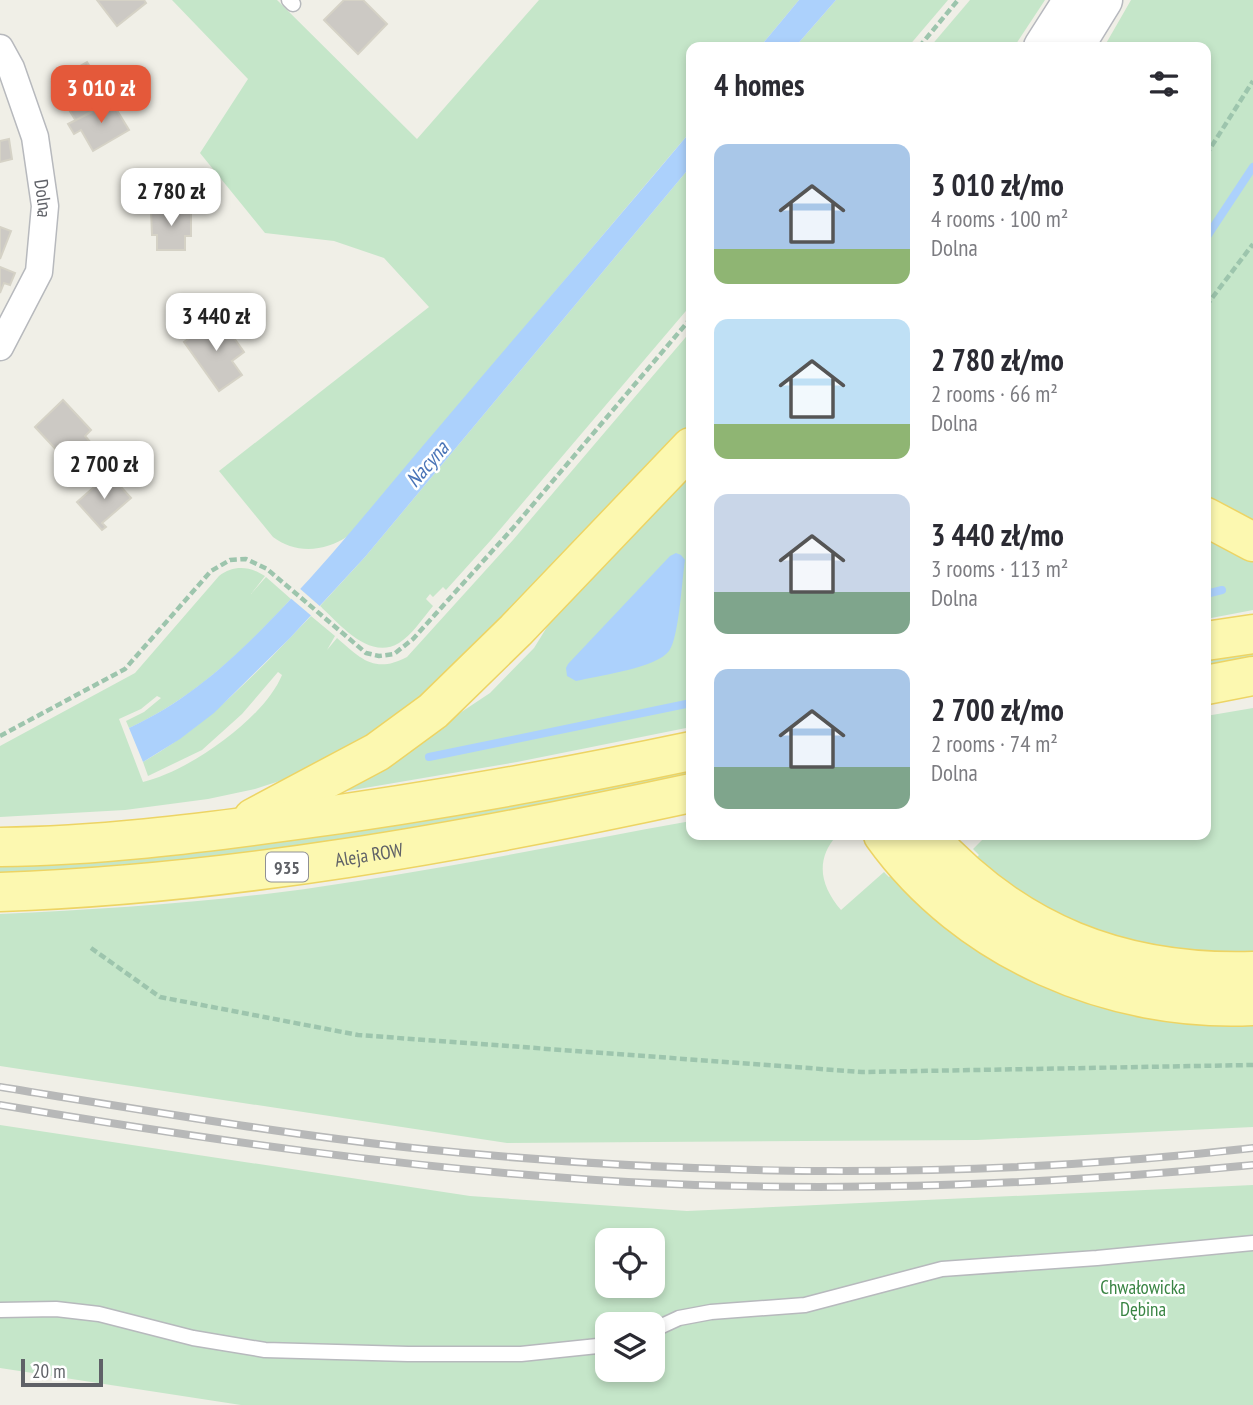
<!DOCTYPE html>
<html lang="en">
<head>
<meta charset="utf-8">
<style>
  :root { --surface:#fff; --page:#f2f2f3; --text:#2b2b33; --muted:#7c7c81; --accent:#e4593a }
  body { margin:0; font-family:"PT Sans Narrow",sans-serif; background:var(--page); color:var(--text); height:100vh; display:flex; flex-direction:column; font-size:26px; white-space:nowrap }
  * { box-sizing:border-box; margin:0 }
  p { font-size:23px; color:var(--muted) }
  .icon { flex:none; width:38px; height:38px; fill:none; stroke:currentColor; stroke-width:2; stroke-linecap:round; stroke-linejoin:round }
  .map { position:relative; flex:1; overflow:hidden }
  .details { position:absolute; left:686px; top:42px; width:525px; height:798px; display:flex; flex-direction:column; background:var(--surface); border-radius:14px; box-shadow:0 4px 10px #0003 }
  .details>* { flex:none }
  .controls { position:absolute; left:595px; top:1228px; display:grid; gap:14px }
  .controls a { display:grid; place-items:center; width:70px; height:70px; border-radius:14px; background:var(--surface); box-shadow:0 4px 10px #0003; font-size:35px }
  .scale { position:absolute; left:21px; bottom:18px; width:82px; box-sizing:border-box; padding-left:7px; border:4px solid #5f6167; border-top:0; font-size:19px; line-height:24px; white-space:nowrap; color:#5f6167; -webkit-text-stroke:5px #fff; paint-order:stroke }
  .price { position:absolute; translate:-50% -60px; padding:0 16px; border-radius:14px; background:#fff; color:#222; font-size:23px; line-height:46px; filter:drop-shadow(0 2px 4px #0008) }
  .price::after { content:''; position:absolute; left:50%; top:42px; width:21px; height:16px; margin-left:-10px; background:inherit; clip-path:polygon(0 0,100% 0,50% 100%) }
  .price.current { background:var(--accent); color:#fff }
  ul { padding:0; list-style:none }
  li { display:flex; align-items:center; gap:21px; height:175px; padding:0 28px }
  li span { display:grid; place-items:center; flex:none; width:196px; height:140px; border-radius:14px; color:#555 }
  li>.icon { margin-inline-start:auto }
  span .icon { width:84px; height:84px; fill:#fffc; stroke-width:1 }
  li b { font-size:30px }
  h2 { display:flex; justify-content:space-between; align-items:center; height:84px; padding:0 28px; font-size:30px }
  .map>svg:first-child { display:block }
  .green { fill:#c5e6c9; fill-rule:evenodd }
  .water { fill:#acd1fc }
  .pier { fill:#f0efe7 }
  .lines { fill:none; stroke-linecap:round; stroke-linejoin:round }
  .stream { stroke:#acd1fc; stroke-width:8 }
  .building { fill:#ccc9c4; stroke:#d5d2c6; stroke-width:2 }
  .service-casing { stroke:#b7b9bd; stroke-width:17 }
  .minor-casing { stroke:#b7b9bd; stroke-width:29 }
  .secondary-casing { stroke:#b6b8be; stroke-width:41 }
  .primary-casing { stroke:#edd464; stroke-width:41 }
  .path { stroke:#9dc5ad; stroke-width:4.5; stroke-dasharray:7 3.5; stroke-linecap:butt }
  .service { stroke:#fff; stroke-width:14 }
  .minor { stroke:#fff; stroke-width:26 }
  .secondary { stroke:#fff; stroke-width:38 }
  .primary { stroke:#fcf8b0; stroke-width:38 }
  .rail-casing { stroke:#b7b8b8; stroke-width:8 }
  .rail { stroke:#fff; stroke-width:5; stroke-dasharray:16; stroke-linecap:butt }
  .labels { text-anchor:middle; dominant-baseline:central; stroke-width:5; stroke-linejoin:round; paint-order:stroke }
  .shield { fill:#fff; stroke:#8f9095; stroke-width:2 }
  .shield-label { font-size:18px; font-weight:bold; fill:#5f6167 }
  .street-label { font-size:19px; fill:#5f6167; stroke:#fff }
  .park-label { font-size:19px; fill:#398443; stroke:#fff }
  .water-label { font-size:21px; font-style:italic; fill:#4a74b7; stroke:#fff }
</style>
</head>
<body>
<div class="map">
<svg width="1253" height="1405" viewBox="0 0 1253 1405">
  <rect width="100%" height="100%" fill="#f0efe7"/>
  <!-- green -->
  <g class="green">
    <path d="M172,0H277L417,139L539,0H799L760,47H691V131L348,536C325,552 295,554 273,537L219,471L429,307L384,258L334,241L265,233L200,153L248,79Z"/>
    <path d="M836,0H948L908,47H795Z"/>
    <path d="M970,0H1045L1014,47H930Z"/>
    <path d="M1131,0H1253V527L1206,502V47H1104Z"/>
    <path d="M691,166V305L491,540L446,590L443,587L433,597L430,594L426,599L433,606C423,618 412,635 399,643C369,661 340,624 320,606L365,557Z"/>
    <path d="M691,331V428L505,623L399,720L304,773L255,789L208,799L125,810L0,817V746L135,673L219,576C233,565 250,566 265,576L251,594L266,577L291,599C243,651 194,698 129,728L126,721L144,712L161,698L157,696L141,709L119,719L143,782C189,771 264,719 282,675L278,672L242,714L202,750L148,776L143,762C209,725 259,670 311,616L335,636L327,650L337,638C361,659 375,674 407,657L513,540Z"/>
    <path d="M691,465V727L517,762L341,792L490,693L534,648L552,619Z"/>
    <path d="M1206,535L1253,558V610L1206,619Z"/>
    <path d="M1253,651V659L1206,668V660Z"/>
    <path d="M1253,708V958L1168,954L1055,917L973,861L979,855L973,849L987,835H1206V716Z"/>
    <path d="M691,768V777C622,791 553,808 484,819C323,846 162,865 0,873V863Z"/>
    <path d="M691,821V835H837C815,860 820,885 841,910L884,872L889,877L894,873L1253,1020V1127L977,1140L507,1143L0,1066V914C92,910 183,904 274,893C414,875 552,846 691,821Z"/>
    <path d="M0,1125L470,1196L687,1211L1253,1185V1405H241L0,1368ZM607,1241H653V1286H607ZM607,1325H653V1370H607Z"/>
  </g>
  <!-- water -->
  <g class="water">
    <path d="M799,0H836L795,47H760Z"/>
    <path d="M691,131V166L365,557L290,638L214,713L180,739L143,762L129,728C194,698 240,653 289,601C344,543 392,481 444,421C526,324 610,228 691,131Z"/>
    <path d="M676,553L681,555L685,560C682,579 679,638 669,651C656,668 602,675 581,680L576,681L567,676L566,668L568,664L670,556Z"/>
  </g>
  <!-- pier -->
  <path class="pier" d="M298,587L322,608L314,618L288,596Z"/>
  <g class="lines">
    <!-- stream -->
    <g class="stream">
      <path d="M1206,238L1253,167"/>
      <path d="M1206,594L1222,590"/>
      <path d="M429,757L691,703"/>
    </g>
  </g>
  <!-- building -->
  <g class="building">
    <path d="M97,0H144L146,3L117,26Z"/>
    <path d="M344,0H363L387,24L358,54L324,20Z"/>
    <path d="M87,62L110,99L76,121L52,82Z"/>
    <path d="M110,99L129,130L93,151L81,130L74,134L68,124L94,111L93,109Z"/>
    <path d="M9,139L12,159L0,162V141Z"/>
    <path d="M191,209V236H185V250H157V235H152L151,210Z"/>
    <path d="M0,227L11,231L0,259Z"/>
    <path d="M0,267L15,273L10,285L4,283L0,293Z"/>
    <path d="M219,317L244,352L232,361L242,375L219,391L184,342Z"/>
    <path d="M63,400L91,430L85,436L91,443L82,451L76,444L63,457L35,427Z"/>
    <path d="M109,474L131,498L102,523L106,527L102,530L77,502Z"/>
  </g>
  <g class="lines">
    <!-- service casing -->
    <g class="service-casing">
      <g id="service">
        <path d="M289,0L293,4"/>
        <path d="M0,1310L56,1309L99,1314L193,1338L265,1350L408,1354H521L607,1345"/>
        <path d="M653,1330L679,1318L711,1312L805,1305L942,1269L1097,1258L1253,1243"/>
      </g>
    </g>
    <!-- minor casing -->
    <g class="minor-casing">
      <g id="minor">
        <path id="s1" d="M0,48L11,68L35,137L45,206L39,272L0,347"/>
      </g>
    </g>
    <!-- secondary casing -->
    <g class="secondary-casing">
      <g id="secondary">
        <path d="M1043,47L1073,0"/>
        <path d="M1074,47L1103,0"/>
      </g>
    </g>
    <!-- primary casing -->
    <g class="primary-casing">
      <g id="primary">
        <path d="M1206,517L1253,542"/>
        <path d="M1206,641L1253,634"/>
        <path d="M1206,685L1253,676"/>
        <path d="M253,818L377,752L433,711L516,630L691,447"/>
        <path d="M883,835C966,951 1112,1013 1253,1006"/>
        <path d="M927,835C1015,933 1121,975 1253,971"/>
        <path d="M0,847C97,846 194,834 290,821C425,803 558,779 691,751"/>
        <path id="s2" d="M0,892C233,884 464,842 691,793"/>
      </g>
    </g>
    <!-- path -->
    <g class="path">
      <path d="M919,47L958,0"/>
      <path d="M1206,155L1253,81"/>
      <path d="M1206,306L1253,244"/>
      <path d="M0,736L125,669L211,571L230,560L246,559L267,569L366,653L379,656L394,654L413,639L513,528L691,318"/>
      <path d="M91,948L160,997L358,1035L862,1072L1253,1065"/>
    </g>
    <!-- service -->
    <use href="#service" class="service"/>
    <!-- minor -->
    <use href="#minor" class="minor"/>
    <!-- secondary -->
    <use href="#secondary" class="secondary"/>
    <!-- primary -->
    <use href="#primary" class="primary"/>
    <!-- rail casing -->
    <g class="rail-casing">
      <g id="rail">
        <path d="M0,1087C137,1109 275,1133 413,1148C691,1177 975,1180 1253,1148"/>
        <path d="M0,1105C208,1140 417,1170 628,1182C836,1193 1045,1185 1253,1165"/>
      </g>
    </g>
    <!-- rail -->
    <use href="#rail" class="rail"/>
  </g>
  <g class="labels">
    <!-- shield labels -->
    <rect class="shield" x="266" y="852.5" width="42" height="29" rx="5"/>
    <g class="shield-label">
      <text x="287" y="867">935</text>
    </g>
    <!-- street labels -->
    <g class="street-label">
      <text stroke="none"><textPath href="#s1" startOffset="158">Dolna</textPath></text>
      <text stroke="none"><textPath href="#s2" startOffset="371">Aleja ROW</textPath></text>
    </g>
    <!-- park labels -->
    <g class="park-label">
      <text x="1143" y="1287">Chwałowicka<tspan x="1143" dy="22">Dębina</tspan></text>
    </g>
    <!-- water labels -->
    <g class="water-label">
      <text transform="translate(427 464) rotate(-49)">Nacyna</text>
    </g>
  </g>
</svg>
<div class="controls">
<a><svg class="icon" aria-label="locate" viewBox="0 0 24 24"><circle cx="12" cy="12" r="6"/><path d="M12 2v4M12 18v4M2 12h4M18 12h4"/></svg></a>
<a><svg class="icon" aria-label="layers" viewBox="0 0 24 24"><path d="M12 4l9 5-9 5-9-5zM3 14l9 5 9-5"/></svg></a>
</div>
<div class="scale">20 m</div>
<b class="price current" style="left:101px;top:125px">3 010 zł</b>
<b class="price" style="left:171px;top:228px">2 780 zł</b>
<b class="price" style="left:216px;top:353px">3 440 zł</b>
<b class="price" style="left:104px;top:501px">2 700 zł</b>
<section class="details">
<h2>4 homes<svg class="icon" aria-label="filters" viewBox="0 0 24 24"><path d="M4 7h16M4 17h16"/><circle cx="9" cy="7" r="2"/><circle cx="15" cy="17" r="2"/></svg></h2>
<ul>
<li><span style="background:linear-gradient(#a9c7e8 75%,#8fb573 0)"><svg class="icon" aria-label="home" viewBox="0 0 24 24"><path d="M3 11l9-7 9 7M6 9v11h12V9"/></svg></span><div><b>3 010 zł/mo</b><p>4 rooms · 100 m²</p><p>Dolna</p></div></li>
<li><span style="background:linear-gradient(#bfe0f5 75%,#8fb573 0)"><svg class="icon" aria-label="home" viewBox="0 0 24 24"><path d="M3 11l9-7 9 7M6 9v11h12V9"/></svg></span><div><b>2 780 zł/mo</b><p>2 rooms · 66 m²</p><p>Dolna</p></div></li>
<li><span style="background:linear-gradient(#c9d6e8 70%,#7fa58c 0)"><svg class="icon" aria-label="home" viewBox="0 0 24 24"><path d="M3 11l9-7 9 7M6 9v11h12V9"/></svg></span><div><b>3 440 zł/mo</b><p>3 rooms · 113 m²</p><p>Dolna</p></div></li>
<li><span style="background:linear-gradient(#a9c7e8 70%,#7fa58c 0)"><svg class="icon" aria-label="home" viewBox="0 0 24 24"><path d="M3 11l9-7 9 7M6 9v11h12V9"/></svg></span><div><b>2 700 zł/mo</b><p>2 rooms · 74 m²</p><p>Dolna</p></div></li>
</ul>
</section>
</div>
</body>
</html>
